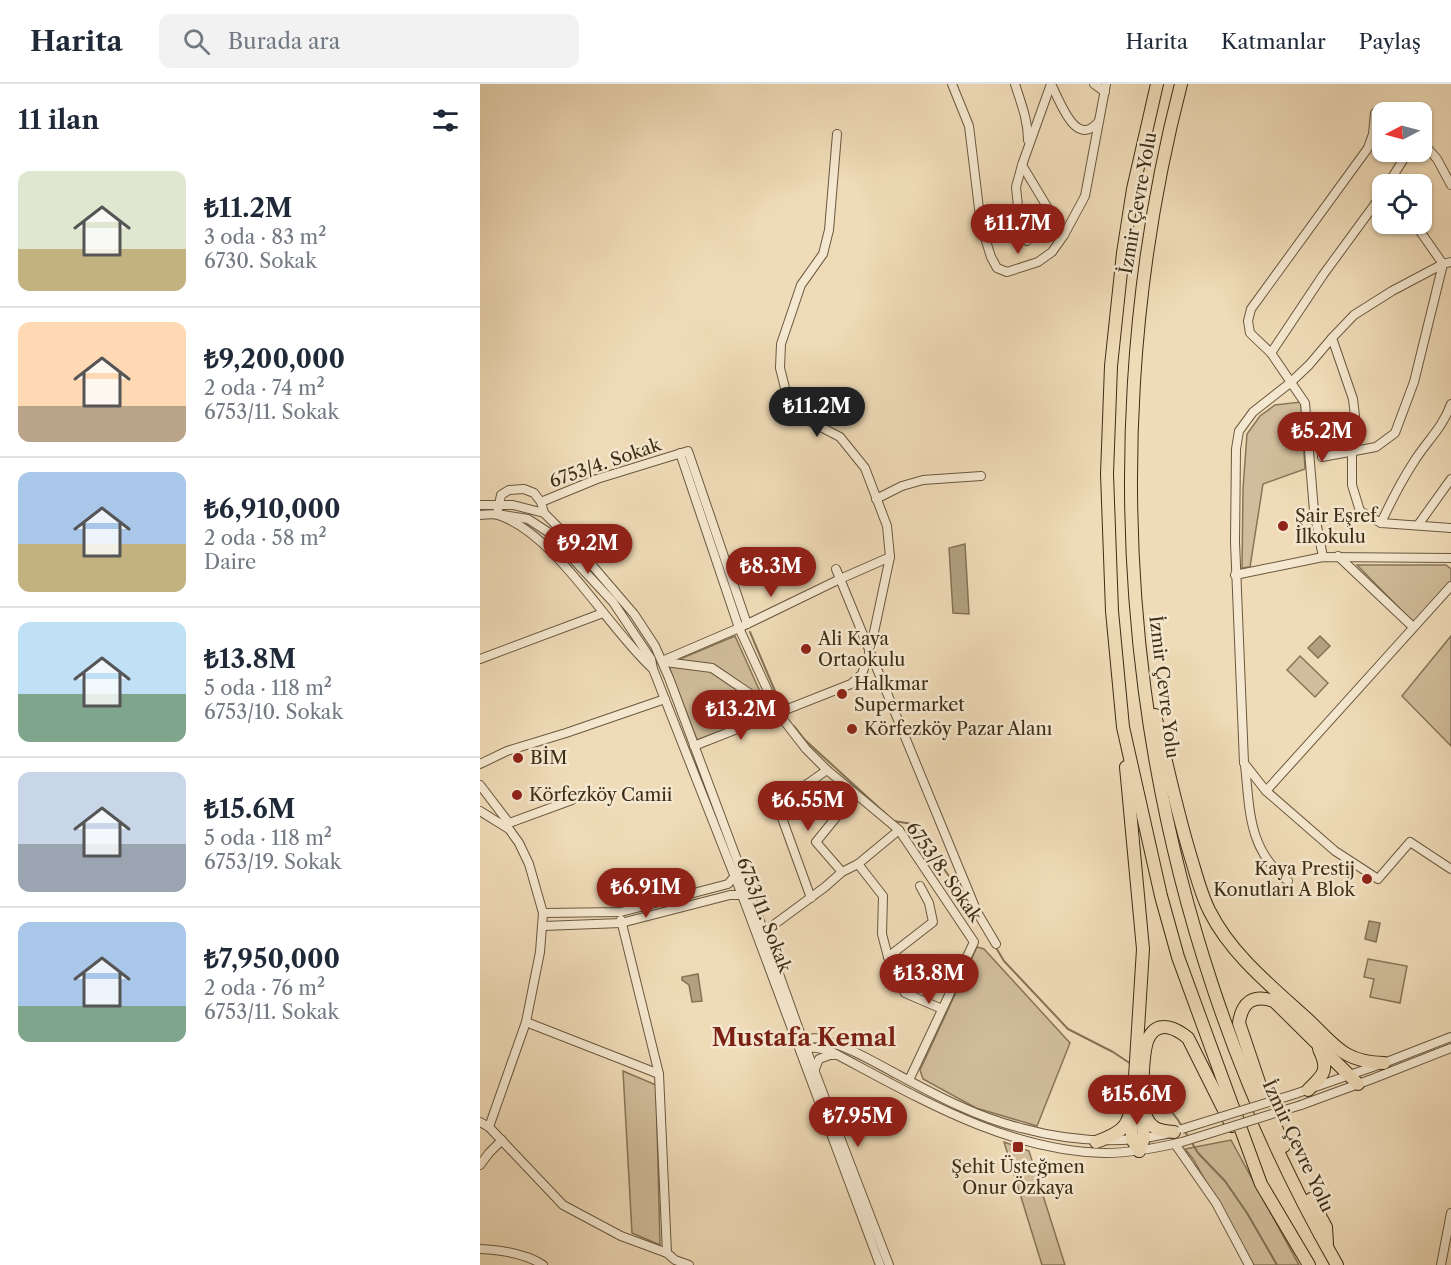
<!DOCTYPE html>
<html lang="tr">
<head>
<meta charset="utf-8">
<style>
  :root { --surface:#fff; --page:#f2f2f3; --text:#1f2937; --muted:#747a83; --line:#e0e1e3; --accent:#8f2418 }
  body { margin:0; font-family:"Libre Caslon Text",serif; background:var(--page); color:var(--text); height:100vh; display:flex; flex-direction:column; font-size:22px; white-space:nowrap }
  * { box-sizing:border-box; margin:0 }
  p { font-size:20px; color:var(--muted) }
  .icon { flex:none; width:33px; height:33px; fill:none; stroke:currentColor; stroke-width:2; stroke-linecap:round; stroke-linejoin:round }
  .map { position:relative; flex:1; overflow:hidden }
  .details { display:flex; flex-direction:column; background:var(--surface); width:480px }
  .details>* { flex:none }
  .needle { width:39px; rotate:264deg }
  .tools { position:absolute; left:892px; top:18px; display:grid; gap:12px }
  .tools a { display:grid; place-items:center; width:60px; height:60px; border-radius:12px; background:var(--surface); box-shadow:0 2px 4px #0004; font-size:30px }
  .price { position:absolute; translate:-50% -51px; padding:0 14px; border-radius:21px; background:var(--accent); color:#fff; font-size:20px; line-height:39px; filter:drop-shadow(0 2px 3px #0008) }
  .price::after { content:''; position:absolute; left:50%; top:36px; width:18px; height:14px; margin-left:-9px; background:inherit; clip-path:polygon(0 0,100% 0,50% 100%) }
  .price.current { background:#222; color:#fff }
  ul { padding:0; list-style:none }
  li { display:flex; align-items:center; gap:18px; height:150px; padding:0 18px }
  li+li { border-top:2px solid var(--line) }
  li span { display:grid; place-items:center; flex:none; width:168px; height:120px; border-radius:12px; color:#555 }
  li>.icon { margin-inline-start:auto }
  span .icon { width:72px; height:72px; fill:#fffc; stroke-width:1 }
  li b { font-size:26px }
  h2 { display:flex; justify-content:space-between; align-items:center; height:72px; padding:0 18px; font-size:26px }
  header { display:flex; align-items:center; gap:36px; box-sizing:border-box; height:84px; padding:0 30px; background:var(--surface); border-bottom:2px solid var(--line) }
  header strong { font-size:28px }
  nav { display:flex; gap:33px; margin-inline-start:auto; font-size:21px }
  .search { width:420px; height:54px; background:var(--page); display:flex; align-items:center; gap:15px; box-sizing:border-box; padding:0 21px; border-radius:12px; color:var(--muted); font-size:22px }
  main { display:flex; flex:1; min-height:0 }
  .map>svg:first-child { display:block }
  .green { fill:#d1bd9b; stroke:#877558; stroke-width:1.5 }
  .water { fill:#b2a080; stroke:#837255; stroke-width:1.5 }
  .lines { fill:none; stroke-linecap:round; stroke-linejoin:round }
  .stream { stroke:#837255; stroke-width:2 }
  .minor-casing { stroke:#6a583e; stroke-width:10 }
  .highway-casing { stroke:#3d2d15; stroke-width:14 }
  .minor { stroke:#f5e8d0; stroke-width:8 }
  .highway { stroke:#efdbb7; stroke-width:12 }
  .minor-bridge-casing { stroke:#6a583e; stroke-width:10; stroke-linecap:butt }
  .minor-bridge { stroke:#f5e8d0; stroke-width:8 }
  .poi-dot { fill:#8f2418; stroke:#f5e8d0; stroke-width:2 }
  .labels { text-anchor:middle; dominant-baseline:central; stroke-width:5; stroke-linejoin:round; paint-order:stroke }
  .street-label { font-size:18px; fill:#3d2d15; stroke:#f5e8d0 }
  .poi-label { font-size:18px; fill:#3d2d15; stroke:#f5e8d0; text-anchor:start }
  .district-label { font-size:24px; font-weight:bold; fill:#7a1f14; stroke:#f5e8d0 }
</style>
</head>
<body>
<header>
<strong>Harita</strong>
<div class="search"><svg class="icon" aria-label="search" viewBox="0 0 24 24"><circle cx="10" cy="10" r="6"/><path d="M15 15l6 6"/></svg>Burada ara</div>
<nav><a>Harita</a><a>Katmanlar</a><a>Paylaş</a></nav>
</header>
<main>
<section class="details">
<h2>11 ilan<svg class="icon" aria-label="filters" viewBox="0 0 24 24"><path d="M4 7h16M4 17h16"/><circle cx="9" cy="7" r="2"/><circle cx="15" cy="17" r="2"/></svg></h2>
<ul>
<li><span style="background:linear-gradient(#dfe7d0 65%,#c2b280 0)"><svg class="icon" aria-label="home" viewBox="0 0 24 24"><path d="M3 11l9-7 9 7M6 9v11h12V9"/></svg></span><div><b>₺11.2M</b><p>3 oda · 83 m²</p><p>6730. Sokak</p></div></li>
<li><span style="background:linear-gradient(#ffd9b3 70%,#b9a48a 0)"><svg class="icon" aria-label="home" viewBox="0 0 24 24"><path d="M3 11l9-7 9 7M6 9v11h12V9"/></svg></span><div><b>₺9,200,000</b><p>2 oda · 74 m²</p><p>6753/11. Sokak</p></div></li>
<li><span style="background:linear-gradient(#a9c7e8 60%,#c2b280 0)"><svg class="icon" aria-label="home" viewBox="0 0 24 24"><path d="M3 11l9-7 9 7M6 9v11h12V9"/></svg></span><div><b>₺6,910,000</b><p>2 oda · 58 m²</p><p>Daire</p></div></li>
<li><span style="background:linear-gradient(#bfe0f5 60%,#7fa58c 0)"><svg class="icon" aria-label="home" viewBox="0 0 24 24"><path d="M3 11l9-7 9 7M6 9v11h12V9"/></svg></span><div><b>₺13.8M</b><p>5 oda · 118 m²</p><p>6753/10. Sokak</p></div></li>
<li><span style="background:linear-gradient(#c9d6e8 60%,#9aa5b1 0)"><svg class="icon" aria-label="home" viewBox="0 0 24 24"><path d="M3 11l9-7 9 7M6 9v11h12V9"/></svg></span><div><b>₺15.6M</b><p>5 oda · 118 m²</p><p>6753/19. Sokak</p></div></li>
<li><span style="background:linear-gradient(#a9c7e8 70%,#7fa58c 0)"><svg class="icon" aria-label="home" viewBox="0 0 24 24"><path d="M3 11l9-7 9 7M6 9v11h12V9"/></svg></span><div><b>₺7,950,000</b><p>2 oda · 76 m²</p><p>6753/11. Sokak</p></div></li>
</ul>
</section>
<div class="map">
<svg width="971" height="1181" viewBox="0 0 971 1181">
  <rect width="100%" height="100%" fill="#efdbb7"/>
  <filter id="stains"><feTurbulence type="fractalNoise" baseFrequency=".00333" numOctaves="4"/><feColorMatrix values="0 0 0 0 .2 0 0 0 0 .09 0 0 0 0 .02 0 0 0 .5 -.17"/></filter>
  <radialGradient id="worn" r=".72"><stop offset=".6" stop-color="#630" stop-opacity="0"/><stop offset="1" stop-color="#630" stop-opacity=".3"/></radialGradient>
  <!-- green -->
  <g class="green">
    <path d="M821,318L825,385L783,400L770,483L762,484L763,405L767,350L780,332L795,321Z"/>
    <path d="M877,481H966L971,485V497L934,539Z"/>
    <path d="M255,552L281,610L283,632L217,656L188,580Z"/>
    <path d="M971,552V662L922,612Z"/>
    <path d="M820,572L848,599L835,613L807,586Z"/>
    <path d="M497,863L504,865L590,959L557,1042L496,1024L443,995L440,986Z"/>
    <path d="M888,875L927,882L920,919L890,913L894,895L884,893Z"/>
    <path d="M143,987L176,1001L180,1161L152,1149Z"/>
    <path d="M751,1056L819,1181H774L713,1075L705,1065Z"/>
    <path d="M524,1058L549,1067L585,1181H562Z"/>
  </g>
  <!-- water -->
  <g class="water">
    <path d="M485,460L489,530L473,529L469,464Z"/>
    <path d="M840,552L850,562L838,574L828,564Z"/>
    <path d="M889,837L900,839L896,858L885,855Z"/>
    <path d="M218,890L222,917L212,918L209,901L202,896V893Z"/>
  </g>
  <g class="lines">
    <!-- stream -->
    <g class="stream">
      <path d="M270,548L300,619"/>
      <path d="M314,642L325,656L407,731"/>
      <path d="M413,737L433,740L493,827"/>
      <path d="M515,862L524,877L588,945L633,968L651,980"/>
      <path d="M676,1007L698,1036L718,1069L745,1097L767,1129L797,1181"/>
    </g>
    <!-- minor casing -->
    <g class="minor-casing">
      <g id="minor">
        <path d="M472,0L489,42L501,141L511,173L517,184L527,188L558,178L572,168L584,151L605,112L626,0"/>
        <path d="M535,0C541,19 548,36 548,56"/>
        <path d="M571,0C580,17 596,66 619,37"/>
        <path d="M614,0L625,8"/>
        <path d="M942,58L957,75L971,101"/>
        <path d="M542,81L584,151"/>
        <path d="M908,100L928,68"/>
        <path d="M547,157L539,132L536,103L542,81L571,0"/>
        <path d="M971,178L963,180L912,207L874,231L852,254L873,315L875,332L872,368V401L880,427L901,439L971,444"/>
        <path d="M852,254L829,281L810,299L773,328L759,347L756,365L755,458L764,679L786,707L855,767L898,795L930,758L971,785"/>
        <path d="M791,269L843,191L903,109"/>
        <path d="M200,369L259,544L298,629L326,665L347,686L419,746L494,858L429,996"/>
        <path d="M842,373L896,363L915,349L934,298L963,180L935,140"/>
        <path d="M396,415L422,402L443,396L501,392"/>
        <path d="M61,418L117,395L208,367L267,540"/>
        <path d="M0,421H33L64,429"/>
        <path d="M0,431C6,431 13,429 18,431C76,450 126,542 172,584"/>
        <path d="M901,439C911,417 922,396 935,376C948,356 963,343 971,320"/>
        <path d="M938,441L971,395"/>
        <path d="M858,472L933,543"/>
        <path d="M843,473L834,427L825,319L791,269L770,249L768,237L771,225L888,64L893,50L895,29L898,26L928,25L933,28"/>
        <path d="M356,485L497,828L516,860"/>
        <path d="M755,491L843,473L971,474"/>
        <path d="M0,575L123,529"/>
        <path d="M182,577L259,544L360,495L410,473"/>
        <path d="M185,578L232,584L297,628"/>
        <path d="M214,662L371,600L382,590L390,567L410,473L407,442L385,384L360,353L318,331L308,316L300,284L301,260L321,201L343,170L349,146L357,50"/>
        <path d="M0,680L27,667L86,649L185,615"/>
        <path d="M765,681C770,727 768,766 808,797"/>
        <path d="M0,701L29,739"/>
        <path d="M786,707L971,502"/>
        <path d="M0,727L29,745L39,759L49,780L63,829L60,868L46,938L9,1043"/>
        <path d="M24,741L92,716"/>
        <path d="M378,780L403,812L402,850L408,873"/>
        <path d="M362,788L336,758L375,710"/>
        <path d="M440,802L449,819L453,838L408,873L425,909L462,925"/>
        <path d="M331,814L298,723L296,711L311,705H320L347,686"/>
        <path d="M63,829L141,828L248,800L254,793"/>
        <path d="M141,836L179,990"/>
        <path d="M63,842L141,839L250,811H262"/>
        <path d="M284,848L345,803L362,788L378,780L419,746"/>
        <path d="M46,938L179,990L187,1169"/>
        <path d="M318,959C325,956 332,953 340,955C364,961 389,975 411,987C452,1009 495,1033 541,1044C589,1057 637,1061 686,1050"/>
        <path d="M323,966C332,961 343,965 352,968C437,1013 526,1067 625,1069C651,1069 677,1064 702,1058"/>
        <path d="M335,985L339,975L350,971H357"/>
        <path d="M815,1010L904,979L971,953"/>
        <path d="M821,1021L892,995L971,964"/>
        <path d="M0,1038L9,1043L83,1121L141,1152L187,1169L195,1176L209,1181"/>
        <path d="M695,1060L736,1119L769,1181"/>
        <path d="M0,1081L9,1069L22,1056"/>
        <path d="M0,1165C21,1166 45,1169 63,1181"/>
        <path d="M400,1181L262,811L173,585L171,575L133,518L68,448L48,435L17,430L21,411L29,406L44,405L54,409L61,418L64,429L87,452L154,530L175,562L189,594L284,848L323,957L409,1181"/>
        <path d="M961,1181L971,1129"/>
      </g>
    </g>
    <!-- highway casing -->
    <g class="highway-casing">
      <g id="highway">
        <path d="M677,0L653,105L643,169L631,282L627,390L632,527L643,643L681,812L698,873L781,1100L829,1181"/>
        <path d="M701,0C599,394 654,827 857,1181"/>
        <path d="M675,631C687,680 697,729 712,777C717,794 722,813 730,828C751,870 791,902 825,933C854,959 861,978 904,979"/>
        <path d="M828,1006C843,991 850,987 839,965"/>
        <path d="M664,1027C669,1044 677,1047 694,1048"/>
        <path d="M651,1034L652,1055L659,1067"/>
        <path d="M616,1058C647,1047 649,1041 654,1009L663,865L646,683"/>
        <path d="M804,1062L788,1025L759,939C762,918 773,910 794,917L878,1000"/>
        <path d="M659,1067C660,1063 663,1058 664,1054C664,1050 663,1045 663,1040C662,1022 661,967 669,953C679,935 697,945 708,954L752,1042"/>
        <path d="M831,1115L846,1143L847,1160"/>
      </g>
    </g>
    <!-- minor -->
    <use href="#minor" class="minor"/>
    <!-- highway -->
    <use href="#highway" class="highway"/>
    <!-- minor-bridge casing -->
    <g class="minor-bridge-casing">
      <g id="minor-bridge">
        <path d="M702,1045L815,1010"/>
        <path d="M702,1058L821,1021"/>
      </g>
    </g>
    <!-- minor-bridge -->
    <use href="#minor-bridge" class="minor-bridge"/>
  </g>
  <!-- markers -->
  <g class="poi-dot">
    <circle cx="803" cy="442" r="6"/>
    <circle cx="326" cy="565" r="6"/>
    <circle cx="362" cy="610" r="6"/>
    <circle cx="372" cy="645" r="6"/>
    <circle cx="38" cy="674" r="6"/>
    <circle cx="37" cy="711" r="6"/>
    <circle cx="887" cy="795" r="6"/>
    <rect x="532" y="1057" width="12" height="12" rx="3"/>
  </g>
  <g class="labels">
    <!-- street labels -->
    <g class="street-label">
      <text transform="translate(658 119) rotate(-80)">İzmir Çevre Yolu</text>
      <text transform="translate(125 379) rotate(-19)">6753/4. Sokak</text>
      <text transform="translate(684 603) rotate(83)">İzmir Çevre Yolu</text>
      <text transform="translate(464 788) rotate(55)">6753/8. Sokak</text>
      <text transform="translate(284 831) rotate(69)">6753/11. Sokak</text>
      <text transform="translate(818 1062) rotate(65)">İzmir Çevre Yolu</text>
    </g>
    <!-- poi labels -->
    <g class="poi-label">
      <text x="815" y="432">Şair Eşref<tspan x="815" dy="21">İlkokulu</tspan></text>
      <text x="338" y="555">Ali Kaya<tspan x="338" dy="21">Ortaokulu</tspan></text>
      <text x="374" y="600">Halkmar<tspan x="374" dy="21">Supermarket</tspan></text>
      <text x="384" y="645">Körfezköy Pazar Alanı</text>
      <text x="50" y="674">BİM</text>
      <text x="49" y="711">Körfezköy Camii</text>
      <text x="875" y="785" text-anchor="end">Kaya Prestij<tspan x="875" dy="21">Konutları A Blok</tspan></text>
      <text x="538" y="1083" text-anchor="middle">Şehit Üsteğmen<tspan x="538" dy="21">Onur Özkaya</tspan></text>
    </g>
    <!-- district labels -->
    <g class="district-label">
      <text x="324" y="953">Mustafa Kemal</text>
    </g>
  </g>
  <rect width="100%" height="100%" filter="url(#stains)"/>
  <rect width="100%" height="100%" fill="url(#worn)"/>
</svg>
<div class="tools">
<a><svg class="needle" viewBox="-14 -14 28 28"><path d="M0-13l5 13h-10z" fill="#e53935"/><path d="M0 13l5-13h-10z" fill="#747a83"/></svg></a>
<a><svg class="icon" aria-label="locate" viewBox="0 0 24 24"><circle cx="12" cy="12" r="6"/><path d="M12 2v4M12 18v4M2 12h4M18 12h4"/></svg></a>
</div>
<b class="price" style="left:538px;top:171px">₺11.7M</b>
<b class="price current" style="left:337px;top:354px">₺11.2M</b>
<b class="price" style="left:842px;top:379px">₺5.2M</b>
<b class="price" style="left:108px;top:491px">₺9.2M</b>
<b class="price" style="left:291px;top:514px">₺8.3M</b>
<b class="price" style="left:261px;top:657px">₺13.2M</b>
<b class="price" style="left:328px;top:748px">₺6.55M</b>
<b class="price" style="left:166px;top:835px">₺6.91M</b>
<b class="price" style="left:449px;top:921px">₺13.8M</b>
<b class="price" style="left:657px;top:1042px">₺15.6M</b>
<b class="price" style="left:378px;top:1064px">₺7.95M</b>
</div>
</main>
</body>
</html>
